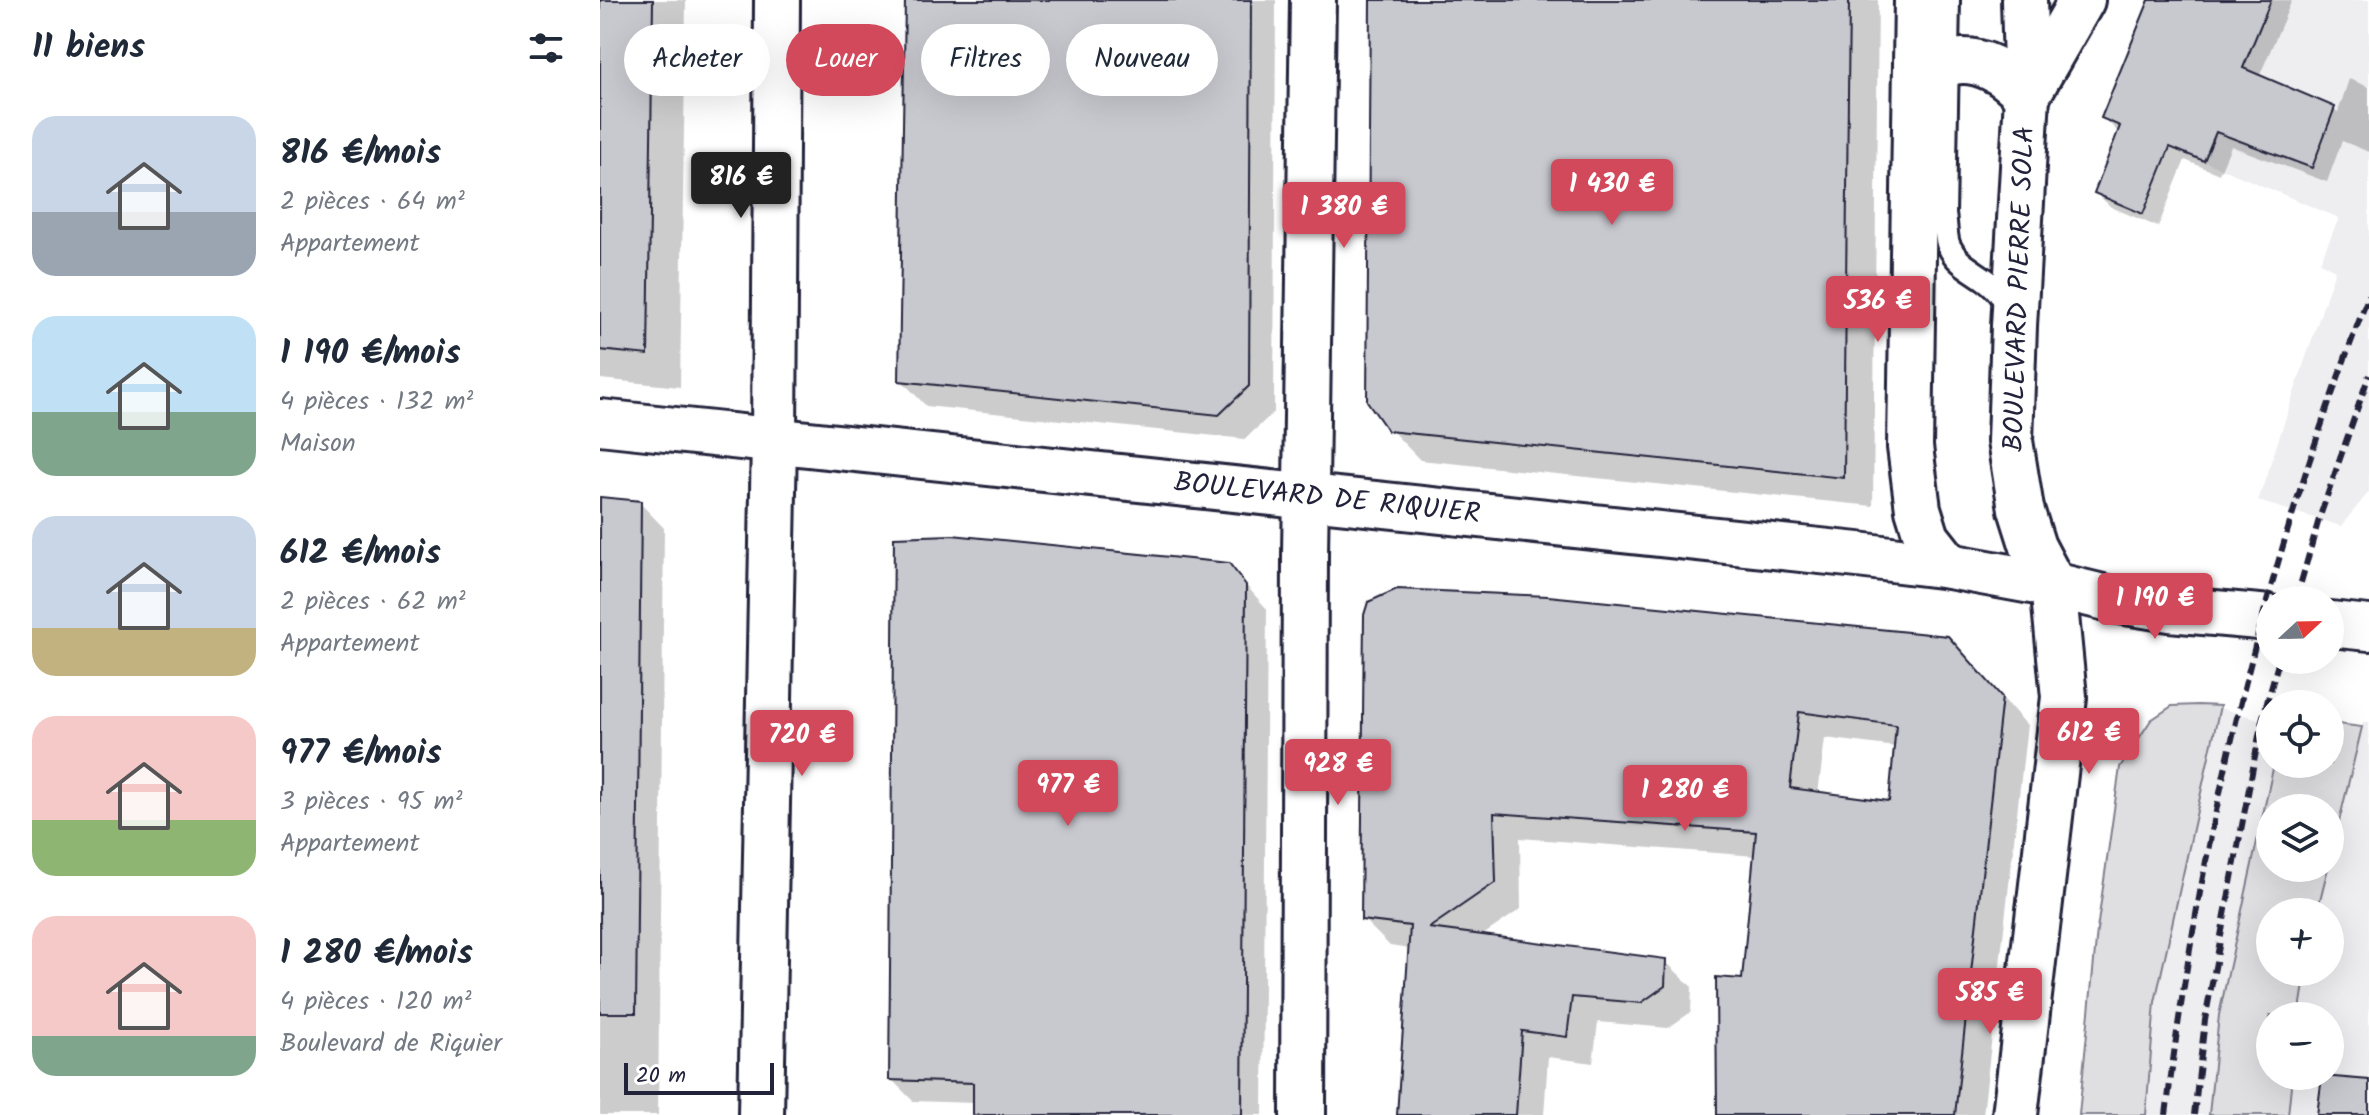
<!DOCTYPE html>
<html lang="fr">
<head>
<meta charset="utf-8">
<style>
  :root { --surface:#fff; --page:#f2f2f3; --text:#1f2937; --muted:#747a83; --accent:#d1495b }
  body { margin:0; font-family:Kalam,sans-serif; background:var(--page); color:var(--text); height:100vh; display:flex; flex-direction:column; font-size:30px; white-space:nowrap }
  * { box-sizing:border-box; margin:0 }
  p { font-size:26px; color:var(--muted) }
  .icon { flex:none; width:44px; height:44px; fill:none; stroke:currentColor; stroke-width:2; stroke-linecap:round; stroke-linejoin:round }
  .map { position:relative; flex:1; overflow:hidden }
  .sheet { display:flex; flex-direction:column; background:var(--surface); width:600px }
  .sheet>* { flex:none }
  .banner { position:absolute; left:24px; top:24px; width:760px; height:72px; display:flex; gap:16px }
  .needle { width:52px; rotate:68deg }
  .buttons { position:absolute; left:1656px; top:586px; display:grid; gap:16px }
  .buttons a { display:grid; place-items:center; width:88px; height:88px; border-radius:50%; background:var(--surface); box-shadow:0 8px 32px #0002; font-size:40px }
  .scale { position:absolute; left:24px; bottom:20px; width:150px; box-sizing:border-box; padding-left:8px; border:4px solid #22223b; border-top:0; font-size:22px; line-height:28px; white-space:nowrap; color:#22223b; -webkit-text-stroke:6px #fff; paint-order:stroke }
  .price { position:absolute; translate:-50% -68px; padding:0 18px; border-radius:8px; background:var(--accent); color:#fff; font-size:26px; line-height:52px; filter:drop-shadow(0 2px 4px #0008) }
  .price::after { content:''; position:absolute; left:50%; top:48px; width:24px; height:18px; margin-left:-12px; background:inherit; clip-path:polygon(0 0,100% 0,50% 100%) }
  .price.selected { background:#222; color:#fff }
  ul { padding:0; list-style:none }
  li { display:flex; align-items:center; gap:24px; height:200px; padding:0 32px }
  li span { display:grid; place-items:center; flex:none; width:224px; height:160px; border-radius:24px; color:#555 }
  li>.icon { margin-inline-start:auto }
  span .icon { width:96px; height:96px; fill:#fffc; stroke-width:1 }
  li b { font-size:34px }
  h2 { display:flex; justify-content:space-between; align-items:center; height:96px; padding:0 32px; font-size:34px }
  .tag { padding:0 28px; border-radius:36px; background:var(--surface); box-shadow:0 8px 32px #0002; font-size:28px; line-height:72px }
  .tag.selected { background:var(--accent); color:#fff }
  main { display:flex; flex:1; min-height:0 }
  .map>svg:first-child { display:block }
  .built { fill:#eeeef1 }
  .grass { fill:#dfdfe2; stroke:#80808e; stroke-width:2 }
  .shadow { fill:#0003; fill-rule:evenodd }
  .building { fill:#c8c8cf; stroke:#22223b; stroke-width:2; fill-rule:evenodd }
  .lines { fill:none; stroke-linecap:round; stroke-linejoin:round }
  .lane-casing { stroke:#22223b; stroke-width:28 }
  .street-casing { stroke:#22223b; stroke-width:50 }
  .secondary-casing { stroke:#22223b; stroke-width:50 }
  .primary-casing { stroke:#22223b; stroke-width:50 }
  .lane { stroke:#fff; stroke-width:22 }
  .street { stroke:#fff; stroke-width:44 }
  .secondary { stroke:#fff; stroke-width:44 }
  .primary { stroke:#fff; stroke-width:44 }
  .rail { stroke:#22223b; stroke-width:6; stroke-dasharray:12 6; stroke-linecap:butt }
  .labels { text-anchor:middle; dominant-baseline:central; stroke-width:6; stroke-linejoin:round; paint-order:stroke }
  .street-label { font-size:28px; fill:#22223b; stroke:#fff }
</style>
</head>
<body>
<main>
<section class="sheet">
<h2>11 biens<svg class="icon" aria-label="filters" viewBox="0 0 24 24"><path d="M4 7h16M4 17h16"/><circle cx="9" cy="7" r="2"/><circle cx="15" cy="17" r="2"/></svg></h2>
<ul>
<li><span style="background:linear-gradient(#c9d6e8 60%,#9aa5b1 0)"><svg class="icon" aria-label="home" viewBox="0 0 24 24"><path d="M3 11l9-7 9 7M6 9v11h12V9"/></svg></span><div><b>816 €/mois</b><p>2 pièces · 64 m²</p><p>Appartement</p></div></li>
<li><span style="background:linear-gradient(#bfe0f5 60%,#7fa58c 0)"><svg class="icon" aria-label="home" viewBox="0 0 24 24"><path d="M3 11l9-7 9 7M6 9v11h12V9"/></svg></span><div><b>1 190 €/mois</b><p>4 pièces · 132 m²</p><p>Maison</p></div></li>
<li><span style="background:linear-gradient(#c9d6e8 70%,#c2b280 0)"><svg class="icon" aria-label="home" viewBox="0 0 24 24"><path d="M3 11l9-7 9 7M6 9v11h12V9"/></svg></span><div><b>612 €/mois</b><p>2 pièces · 62 m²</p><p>Appartement</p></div></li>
<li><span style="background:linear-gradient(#f6c9c9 65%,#8fb573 0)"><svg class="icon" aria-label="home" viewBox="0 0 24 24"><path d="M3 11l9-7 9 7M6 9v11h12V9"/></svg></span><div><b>977 €/mois</b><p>3 pièces · 95 m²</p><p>Appartement</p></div></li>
<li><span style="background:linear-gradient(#f6c9c9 75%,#7fa58c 0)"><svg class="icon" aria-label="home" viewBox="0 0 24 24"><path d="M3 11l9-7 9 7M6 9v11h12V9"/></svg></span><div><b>1 280 €/mois</b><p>4 pièces · 120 m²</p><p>Boulevard de Riquier</p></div></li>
</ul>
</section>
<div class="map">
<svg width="1769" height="1115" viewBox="0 0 1769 1115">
  <rect width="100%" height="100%" fill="#fff"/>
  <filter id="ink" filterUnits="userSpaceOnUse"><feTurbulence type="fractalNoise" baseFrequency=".0125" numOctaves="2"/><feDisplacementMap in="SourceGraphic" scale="16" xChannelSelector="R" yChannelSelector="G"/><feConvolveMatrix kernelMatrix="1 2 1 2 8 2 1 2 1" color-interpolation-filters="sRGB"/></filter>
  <g filter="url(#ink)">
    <!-- built -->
    <g class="built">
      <path d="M1549,0H1769V492L1741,526L1658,501L1735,270L1720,262L1739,218L1501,118Z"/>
      <path d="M1619,708L1670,722V764H1674L1619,1015L1609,1115H1546L1555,1002Z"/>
      <path d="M1763,722H1769V1115H1688L1692,1076H1730V1016H1699L1706,972H1730V912H1717L1728,868H1730Z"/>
    </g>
    <!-- grass -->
    <g class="grass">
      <path d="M1598,705L1620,706L1555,1002L1546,1115H1479L1497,930L1520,767L1551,720L1572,706Z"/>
      <path d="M1730,723L1762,727L1730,859V808H1670V868H1728L1717,912H1670V972H1706L1699,1016H1670V1076H1692L1688,1115H1609L1619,1015L1674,764H1730Z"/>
    </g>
    <!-- shadow -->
    <g class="shadow">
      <path d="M0,0H86L80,387L0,379Z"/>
      <path d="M307,0H676L674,412L645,439L326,406L301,380Z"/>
      <path d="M771,0H1278L1273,506L820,460L790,429Z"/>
      <path d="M1551,0H1692L1659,77L1738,112L1749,79L1769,87V152L1742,141L1727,182L1631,146L1619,174L1585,160L1558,227L1511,207L1496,193L1518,132L1503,117Z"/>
      <path d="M0,499L40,503L64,528L58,1115H0Z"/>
      <path d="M628,565L667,609L663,1115H375V1103L313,1101L291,1079Z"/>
      <path d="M766,615L1347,637L1427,725L1383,1115H1119L1144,981L1156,856L920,838L921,909L880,937L1065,961L1092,987L1091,1012L1068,1028L998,1022L993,1063L948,1057L944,1115H799L810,949L790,946L763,919ZM1225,738L1296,747L1291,803L1218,794Z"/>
    </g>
    <!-- building -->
    <g class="building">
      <path d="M0,0H53L48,355L0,350Z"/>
      <path d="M305,0H651L649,386L619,415L299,381Z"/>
      <path d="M770,0H1249L1244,478L788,431L767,401Z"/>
      <path d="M1549,0H1671L1643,68L1735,107L1712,168L1616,132L1604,161L1570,147L1543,214L1494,193L1520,126L1501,118Z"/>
      <path d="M0,497L41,501L36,1013H0Z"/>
      <path d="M352,535L629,563L646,585L642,1115H373V1083L289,1080L294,537Z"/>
      <path d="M797,589L948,596L1348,636L1402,697L1355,1115H1117L1116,977L1142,979L1156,832L894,813L896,882L829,928L1066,959L1065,986L1041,1003L972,997L967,1037L922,1031L916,1115H797L810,926L761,920L764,615L768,602ZM1199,712L1296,725L1289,801L1190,788Z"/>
      <path d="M1722,1076L1769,1080V1115H1717Z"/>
    </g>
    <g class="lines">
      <!-- lane casing -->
      <g class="lane-casing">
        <path id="lane" d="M1348,0L1344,215C1346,224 1345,238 1349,246C1362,275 1396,273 1409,310"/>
      </g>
      <!-- street casing -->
      <g class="street-casing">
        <g id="street">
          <path d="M161,1115L174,440"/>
          <path d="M703,1115L705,555L713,0"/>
        </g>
      </g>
      <!-- secondary casing -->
      <g class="secondary-casing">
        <g id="secondary">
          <path d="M1317,0L1310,447L1318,509L1327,538L1349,566"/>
          <path d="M1424,0L1427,96"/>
          <path d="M1316,92C1346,42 1394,59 1427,96"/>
          <path d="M174,440L177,0"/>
          <path d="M1730,624L1769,628"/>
          <path d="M1415,1115L1464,697L1453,585L1519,601L1570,609L1670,618"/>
        </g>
      </g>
      <!-- primary casing -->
      <g class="primary-casing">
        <g id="primary">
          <path d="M0,422L1258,555L1349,566L1453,585"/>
          <path d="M1453,585L1433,547L1421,509L1410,441L1414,326L1427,96L1482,0"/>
        </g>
      </g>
      <!-- lane -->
      <use href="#lane" class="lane"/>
      <!-- street -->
      <use href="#street" class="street"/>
      <!-- secondary -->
      <use href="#secondary" class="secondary"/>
      <!-- primary -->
      <use href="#primary" class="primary"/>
      <!-- rail -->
      <g class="rail">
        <path d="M1696,600L1719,519L1769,375"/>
        <path d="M1566,1115C1600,835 1666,558 1769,295"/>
        <path d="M1594,1115L1605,1020L1662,720L1679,660"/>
      </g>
    </g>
  </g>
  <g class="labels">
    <!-- street labels -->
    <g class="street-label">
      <text transform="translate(1420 289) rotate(-88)">BOULEVARD PIERRE SOLA</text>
      <text transform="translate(727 499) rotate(6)">BOULEVARD DE RIQUIER</text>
    </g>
  </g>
</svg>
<div class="buttons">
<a><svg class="needle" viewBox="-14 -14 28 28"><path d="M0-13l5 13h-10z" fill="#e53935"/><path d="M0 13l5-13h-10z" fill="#747a83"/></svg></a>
<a><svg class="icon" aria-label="locate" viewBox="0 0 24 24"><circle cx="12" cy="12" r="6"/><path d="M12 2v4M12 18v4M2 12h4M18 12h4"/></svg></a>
<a><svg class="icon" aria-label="layers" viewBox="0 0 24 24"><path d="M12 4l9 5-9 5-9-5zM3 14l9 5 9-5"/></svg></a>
<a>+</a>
<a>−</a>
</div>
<div class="scale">20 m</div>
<b class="price selected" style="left:141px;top:220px">816 €</b>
<b class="price" style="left:1012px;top:227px">1 430 €</b>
<b class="price" style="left:744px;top:250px">1 380 €</b>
<b class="price" style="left:1278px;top:344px">536 €</b>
<b class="price" style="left:1555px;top:641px">1 190 €</b>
<b class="price" style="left:1489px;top:776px">612 €</b>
<b class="price" style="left:202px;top:778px">720 €</b>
<b class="price" style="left:738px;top:807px">928 €</b>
<b class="price" style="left:468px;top:828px">977 €</b>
<b class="price" style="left:1085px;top:833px">1 280 €</b>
<b class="price" style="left:1390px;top:1036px">585 €</b>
<div class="banner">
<a class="tag">Acheter</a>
<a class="tag selected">Louer</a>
<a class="tag">Filtres</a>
<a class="tag">Nouveau</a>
</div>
</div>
</main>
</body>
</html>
